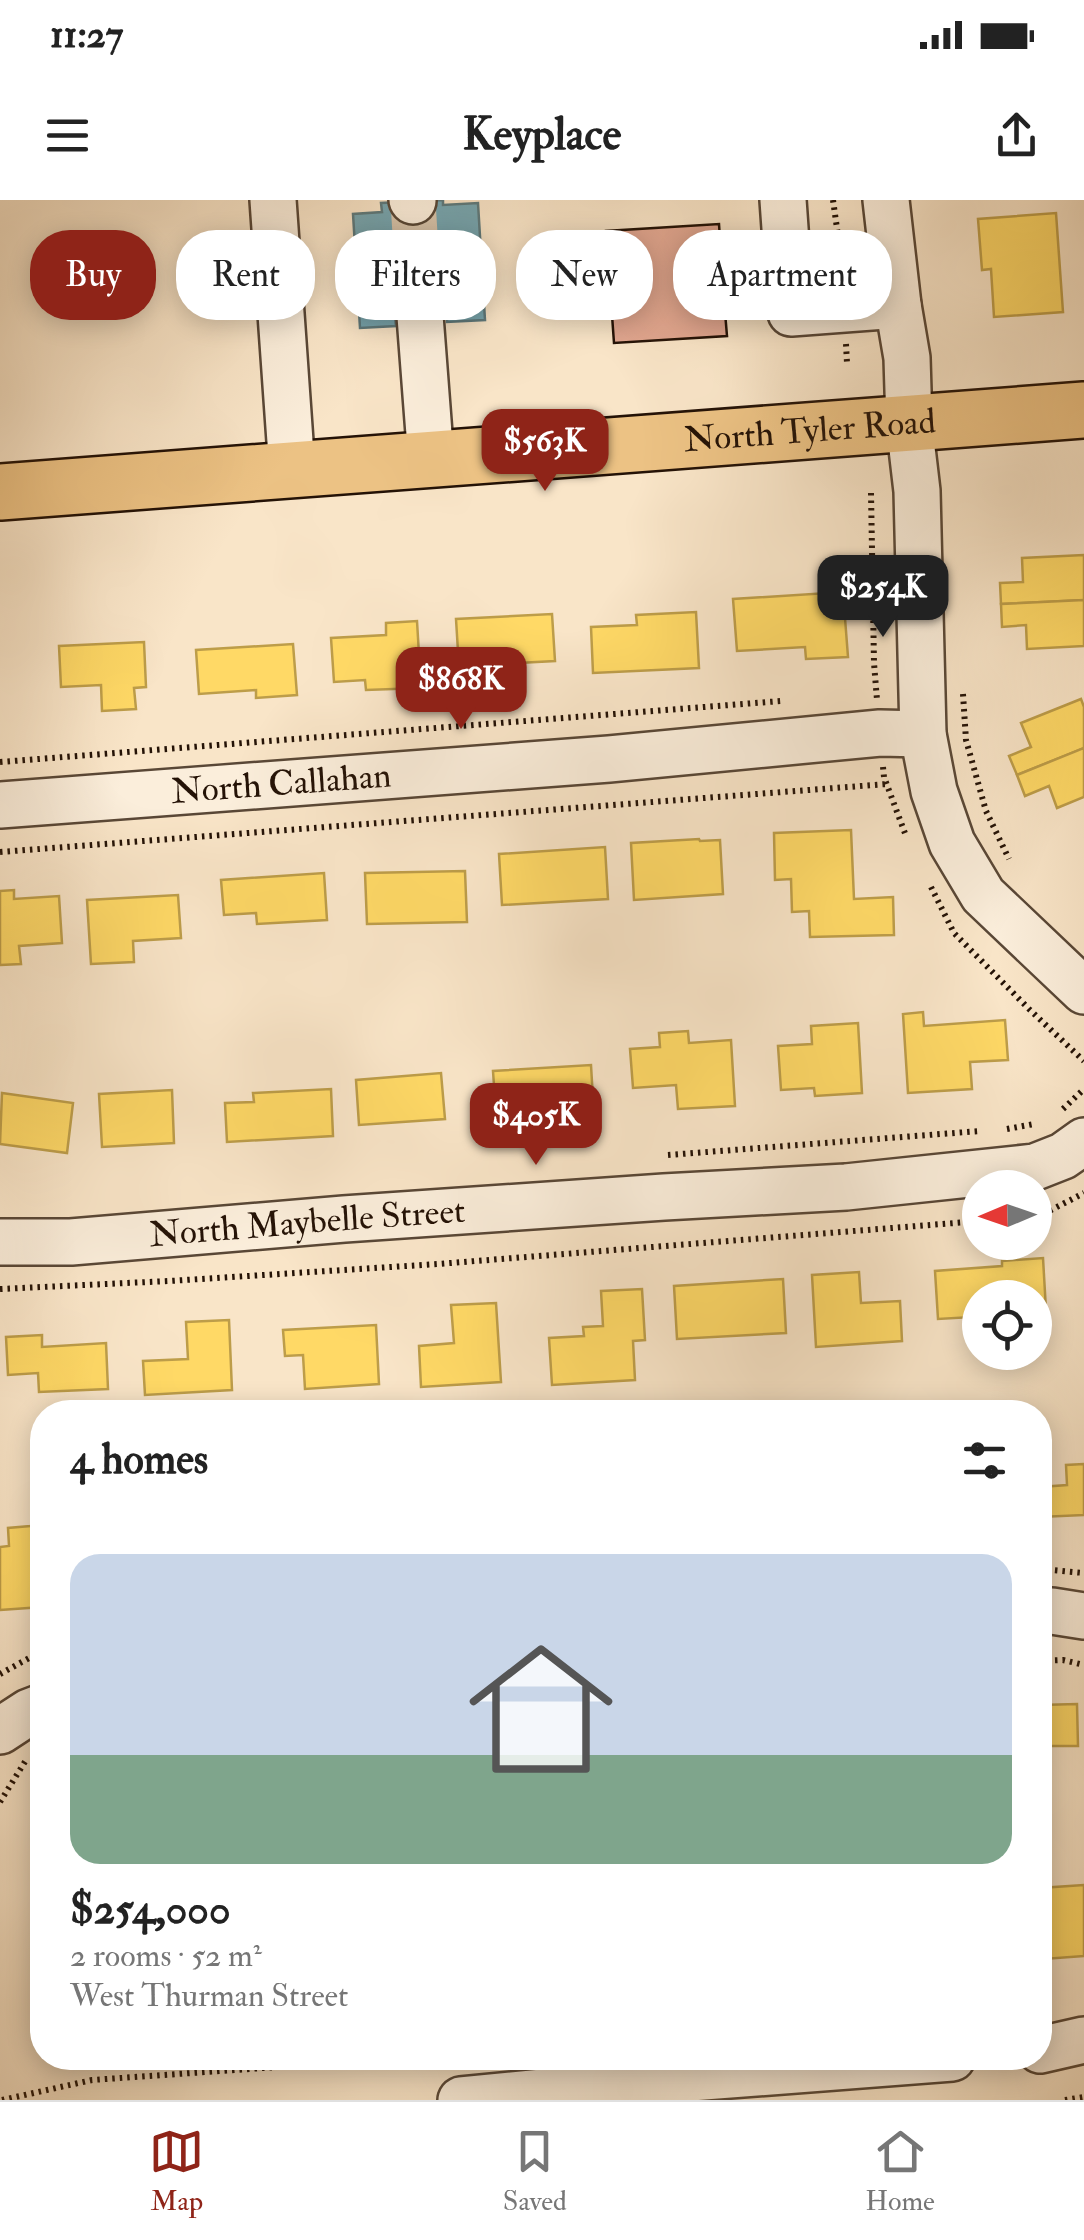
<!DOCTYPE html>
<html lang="en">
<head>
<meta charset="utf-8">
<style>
  :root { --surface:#fff; --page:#f6f6f6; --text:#222; --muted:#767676; --line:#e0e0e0; --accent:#8f2418 }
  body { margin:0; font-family:"IM FELL Double Pica",serif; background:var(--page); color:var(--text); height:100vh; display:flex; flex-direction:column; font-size:38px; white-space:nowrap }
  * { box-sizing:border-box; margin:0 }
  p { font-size:32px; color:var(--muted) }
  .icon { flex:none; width:55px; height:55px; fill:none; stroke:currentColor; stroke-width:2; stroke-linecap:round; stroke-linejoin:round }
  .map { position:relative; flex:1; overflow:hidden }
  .side { position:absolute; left:30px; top:1200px; width:1022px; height:670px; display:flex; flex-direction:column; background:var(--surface); border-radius:40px; box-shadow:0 5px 25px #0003 }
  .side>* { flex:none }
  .hud { position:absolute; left:30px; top:30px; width:1025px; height:90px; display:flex; gap:20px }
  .needle { width:65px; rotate:268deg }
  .controls { position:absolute; left:962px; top:970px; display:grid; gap:20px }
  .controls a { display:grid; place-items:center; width:90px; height:90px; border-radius:50%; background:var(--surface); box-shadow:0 5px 25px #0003; font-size:50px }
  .price { position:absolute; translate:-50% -85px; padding:0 22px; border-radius:20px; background:var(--accent); color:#fff; font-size:32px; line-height:65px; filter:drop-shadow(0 2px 5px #0008) }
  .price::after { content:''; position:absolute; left:50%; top:60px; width:30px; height:22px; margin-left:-15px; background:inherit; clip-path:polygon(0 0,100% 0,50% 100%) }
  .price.current { background:#222; color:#fff }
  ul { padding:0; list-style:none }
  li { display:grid; align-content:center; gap:20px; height:530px; padding:0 40px }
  li span { display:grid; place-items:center; height:310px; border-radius:30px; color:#555 }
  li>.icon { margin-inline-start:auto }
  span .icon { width:180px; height:180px; fill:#fffc; stroke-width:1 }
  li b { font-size:42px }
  h2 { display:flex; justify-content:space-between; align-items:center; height:120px; padding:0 40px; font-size:42px }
  .tag { padding:0 35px; border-radius:40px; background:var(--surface); box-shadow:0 5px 25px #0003; font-size:35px; line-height:90px }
  .tag.current { background:var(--accent); color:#fff }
  .status { display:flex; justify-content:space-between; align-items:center; height:70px; padding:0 50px; background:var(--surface); direction:ltr }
  .status svg { height:28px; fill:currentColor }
  header { display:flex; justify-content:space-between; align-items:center; height:130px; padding:0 40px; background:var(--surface); font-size:45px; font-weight:800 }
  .dock { display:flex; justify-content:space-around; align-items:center; height:140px; border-top:2px solid var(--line); background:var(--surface); font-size:28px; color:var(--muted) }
  .dock a { display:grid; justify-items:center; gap:5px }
  .dock .current { color:var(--accent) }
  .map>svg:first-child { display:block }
  .homes { fill:#ffd966; stroke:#bd9d49; stroke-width:2.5 }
  .public { fill:#76a5af; stroke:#5d797c; stroke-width:2.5 }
  .building { fill:#e2a791; stroke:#241206; stroke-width:2.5 }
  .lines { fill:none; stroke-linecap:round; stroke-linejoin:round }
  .minor-tunnel { stroke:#d9c5ab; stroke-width:45; stroke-dasharray:45 22; stroke-linecap:butt }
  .minor-casing { stroke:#594736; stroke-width:50 }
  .major-casing { stroke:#241206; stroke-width:60 }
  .path { stroke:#241206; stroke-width:6; stroke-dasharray:2.5 5; stroke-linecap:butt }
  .minor { stroke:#fbeedb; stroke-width:45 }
  .major { stroke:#ecc284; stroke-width:55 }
  .labels { text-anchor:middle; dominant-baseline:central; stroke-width:10; stroke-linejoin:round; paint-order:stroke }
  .street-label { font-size:35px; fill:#241206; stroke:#fbeedb }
</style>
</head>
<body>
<div class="status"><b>11:27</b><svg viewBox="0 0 49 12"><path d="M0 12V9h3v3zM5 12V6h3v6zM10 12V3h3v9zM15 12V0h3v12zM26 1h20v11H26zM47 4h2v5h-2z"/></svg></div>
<header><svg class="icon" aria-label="menu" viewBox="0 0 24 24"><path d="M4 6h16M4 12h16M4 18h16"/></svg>Keyplace<svg class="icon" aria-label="share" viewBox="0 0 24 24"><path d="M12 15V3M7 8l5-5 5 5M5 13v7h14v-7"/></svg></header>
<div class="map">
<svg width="1084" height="1900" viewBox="0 0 1084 1900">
  <rect width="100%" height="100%" fill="#f9e5c8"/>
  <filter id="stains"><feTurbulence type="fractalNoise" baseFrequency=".002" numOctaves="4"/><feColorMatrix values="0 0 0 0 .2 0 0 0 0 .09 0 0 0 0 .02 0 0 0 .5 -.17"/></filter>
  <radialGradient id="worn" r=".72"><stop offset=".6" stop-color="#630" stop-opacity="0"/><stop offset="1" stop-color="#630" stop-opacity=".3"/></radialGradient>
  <!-- homes -->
  <g class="homes">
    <path d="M1056,13L1063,112L994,117L991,69L982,70L978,19Z"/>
    <path d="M1084,355V400L1001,404L1000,383L1023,382L1022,358Z"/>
    <path d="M843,392L848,457L806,459L805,447L737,451L733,399Z"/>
    <path d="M1084,400V446L1027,449L1026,425L1002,427L1001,404Z"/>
    <path d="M696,412L699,468L593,473L591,427L637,425L636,415Z"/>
    <path d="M552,414L555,461L501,464L502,482L460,484L456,419Z"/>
    <path d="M417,421L421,488L366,490L365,480L334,482L331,438L386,435V423Z"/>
    <path d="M144,442L146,487L134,488L136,509L102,511L101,485L61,487L59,446Z"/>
    <path d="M293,444L297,495L256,498V490L199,494L196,450Z"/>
    <path d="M1081,499L1084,507V548L1017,575L1009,556L1031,547L1021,523Z"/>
    <path d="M1084,548V597L1057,608L1049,586L1025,596L1017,575Z"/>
    <path d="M851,630L854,699L893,697L894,735L810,737L809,711L792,712L791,679L775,680L774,633Z"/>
    <path d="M699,639L700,641L720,640L723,694L634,700L631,643Z"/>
    <path d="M605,647L608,699L502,705L499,654Z"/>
    <path d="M465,671L467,722L367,724L365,673Z"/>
    <path d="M324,673L327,720L257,724L256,713L224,715L221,680Z"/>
    <path d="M14,690V699L59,696L62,743L19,746L21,764L0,765V691Z"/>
    <path d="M178,695L181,738L133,741L134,762L91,764L87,700Z"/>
    <path d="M923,812L924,826L1005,820L1008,860L970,862L972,889L908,893L903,814Z"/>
    <path d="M858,823L862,893L815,896L814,888L781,890L778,846L812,844L811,826Z"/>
    <path d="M688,831L689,843L731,840L735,906L678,909L676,885L633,888L630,849L660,847L659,833Z"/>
    <path d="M591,865L594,916L554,918V911L496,915L493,871Z"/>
    <path d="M441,873L445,919L359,925L356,880Z"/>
    <path d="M331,889L333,936L227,942L225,903L254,902L253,893Z"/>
    <path d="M172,890L174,943L102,947L99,894Z"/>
    <path d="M2,893L73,903L67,953L0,944Z"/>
    <path d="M1043,1058L1046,1110H1035V1098H980V1127H972V1117L938,1119L935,1071L1002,1066V1061Z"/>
    <path d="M859,1072L861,1103L900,1101L902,1141L816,1147L812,1075Z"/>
    <path d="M783,1079L786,1133L677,1139L674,1086Z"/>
    <path d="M642,1089L645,1140L633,1141L635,1180L552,1185L549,1138L584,1136L583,1127L603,1126L601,1091Z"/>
    <path d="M496,1103L501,1182L421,1187L419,1146L454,1143L451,1105Z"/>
    <path d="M229,1120L232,1190L145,1195L143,1161L188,1159L186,1122Z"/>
    <path d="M376,1125L379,1184L305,1189L303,1155L285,1156L283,1130Z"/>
    <path d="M42,1135V1147L106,1143L108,1189L39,1192L38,1173L8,1175L6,1137Z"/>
    <path d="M1084,1264V1315L1040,1317V1287L1067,1285L1066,1265Z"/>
    <path d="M42,1325V1407L0,1410V1347L9,1346L8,1328Z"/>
    <path d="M1077,1504L1078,1546H1040V1505Z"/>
    <path d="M1084,1685V1756L1044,1759L1040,1728V1688Z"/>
  </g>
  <!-- public -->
  <path class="public" d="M443,0V5L478,3L485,120L447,122V114L395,118L396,126L360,128L353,14L382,12L381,3Z"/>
  <!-- building -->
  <path class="building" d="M719,24L722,70L727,65L742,78L729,92L723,88L727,136L614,143L606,31Z"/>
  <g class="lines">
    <!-- minor-tunnel -->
    <path class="minor-tunnel" d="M413,1L420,116"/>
    <!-- minor casing -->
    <g class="minor-casing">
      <g id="minor">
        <path d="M273,0L292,270"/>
        <path d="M412,0L413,1"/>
        <path d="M783,0L791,113L898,105"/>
        <path d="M886,0L898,105L907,158L909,223L917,291L923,534L934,591L952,643L983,695L1084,791"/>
        <path d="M420,116L431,260"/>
        <path id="s1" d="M0,605L609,559L880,533L923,534"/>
        <path id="s2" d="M0,1042H71L344,1019L664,997L846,987L1035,967L1063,956L1084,941"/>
        <path d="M1040,1411H1052L1084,1416"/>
        <path d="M0,1531L29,1512L42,1507"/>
        <path d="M1040,1850L1084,1840"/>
        <path d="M461,1900L665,1880L952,1858"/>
      </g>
    </g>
    <!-- major casing -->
    <g class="major-casing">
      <g id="major">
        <path id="s3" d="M0,292L1084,210"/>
      </g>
    </g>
    <!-- path -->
    <g class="path">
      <path d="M833,0L843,71"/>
      <path d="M846,144L847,163"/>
      <path d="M871,293L874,463L877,500"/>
      <path d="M963,494L966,540L986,611L1009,659"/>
      <path d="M0,562L781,501"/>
      <path d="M883,567L884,577L906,636"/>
      <path d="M0,652L887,584"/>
      <path d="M931,687L954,733L1030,810L1084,861"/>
      <path d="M1063,909L1084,889"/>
      <path d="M1007,929L1034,924"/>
      <path d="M668,955L980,931"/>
      <path d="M1035,1012L1051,1010L1084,993"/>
      <path d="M0,1089L169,1081L438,1064L980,1021"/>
      <path d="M1040,1369L1084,1373"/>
      <path d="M1040,1461L1063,1460L1084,1465"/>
      <path d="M0,1474L42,1451"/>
      <path d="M0,1602L26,1560"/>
      <path d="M2,1900L92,1880L406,1858"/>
      <path d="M1065,1900L1084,1897"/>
    </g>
    <!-- minor -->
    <use href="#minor" class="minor"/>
    <!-- major -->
    <use href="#major" class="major"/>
  </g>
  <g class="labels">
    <!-- street labels -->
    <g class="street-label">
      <text stroke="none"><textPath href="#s3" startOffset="812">North Tyler Road</textPath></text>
      <text stroke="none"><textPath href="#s1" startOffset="282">North Callahan</textPath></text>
      <text stroke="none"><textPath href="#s2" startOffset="308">North Maybelle Street</textPath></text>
    </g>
  </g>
  <rect width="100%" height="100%" filter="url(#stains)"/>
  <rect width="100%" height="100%" fill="url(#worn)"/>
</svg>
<div class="controls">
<a><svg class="needle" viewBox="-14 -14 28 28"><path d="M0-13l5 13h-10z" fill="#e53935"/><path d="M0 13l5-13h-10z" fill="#767676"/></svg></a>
<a><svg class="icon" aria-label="locate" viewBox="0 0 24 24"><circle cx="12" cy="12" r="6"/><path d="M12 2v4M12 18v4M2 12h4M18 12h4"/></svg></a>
</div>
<b class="price" style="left:545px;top:294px">$563K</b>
<b class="price current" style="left:883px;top:440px">$254K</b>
<b class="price" style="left:461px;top:532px">$868K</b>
<b class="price" style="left:536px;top:968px">$405K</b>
<div class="hud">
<a class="tag current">Buy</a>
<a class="tag">Rent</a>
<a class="tag">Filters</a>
<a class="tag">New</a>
<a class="tag">Apartment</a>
</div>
<section class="side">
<h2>4 homes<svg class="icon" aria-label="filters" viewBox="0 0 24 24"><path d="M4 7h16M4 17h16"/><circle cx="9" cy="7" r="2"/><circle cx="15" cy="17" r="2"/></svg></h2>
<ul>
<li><span style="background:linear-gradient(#c9d6e8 65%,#7fa58c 0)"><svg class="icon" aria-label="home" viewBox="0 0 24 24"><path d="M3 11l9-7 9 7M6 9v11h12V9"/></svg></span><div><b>$254,000</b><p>2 rooms · 52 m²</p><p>West Thurman Street</p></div></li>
</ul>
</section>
</div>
<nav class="dock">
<a class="current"><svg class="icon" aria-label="map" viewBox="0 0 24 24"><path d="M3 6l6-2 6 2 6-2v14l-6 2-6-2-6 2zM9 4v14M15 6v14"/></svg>Map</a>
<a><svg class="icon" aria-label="saved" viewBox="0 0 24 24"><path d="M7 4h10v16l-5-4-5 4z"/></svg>Saved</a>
<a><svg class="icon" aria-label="home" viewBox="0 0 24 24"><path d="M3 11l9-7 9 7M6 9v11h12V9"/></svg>Home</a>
</nav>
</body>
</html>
